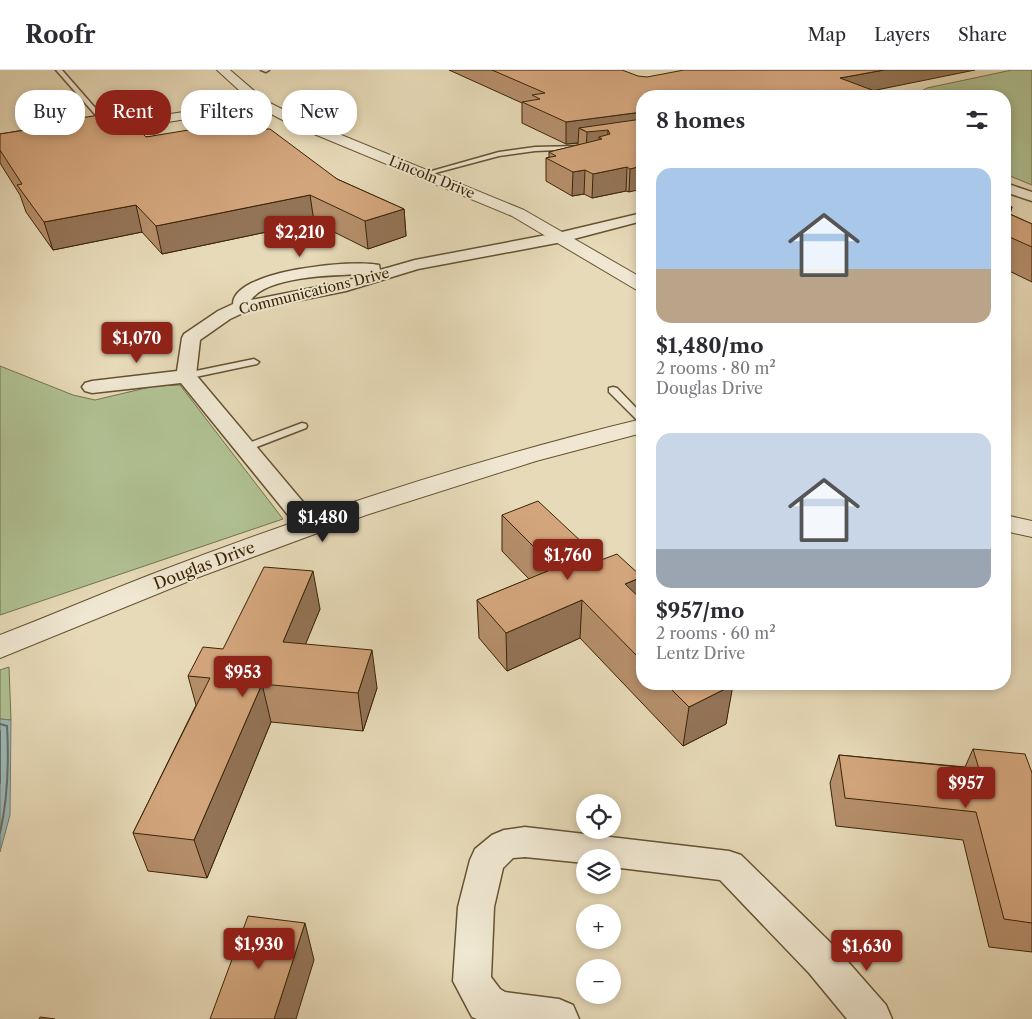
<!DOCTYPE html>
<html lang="en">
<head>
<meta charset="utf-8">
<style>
  :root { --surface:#fff; --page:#f7f7f7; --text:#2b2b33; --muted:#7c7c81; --line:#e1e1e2; --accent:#8f2418 }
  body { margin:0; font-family:"Libre Caslon Text",serif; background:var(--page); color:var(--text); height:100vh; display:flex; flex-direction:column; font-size:19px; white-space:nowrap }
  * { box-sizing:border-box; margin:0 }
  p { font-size:16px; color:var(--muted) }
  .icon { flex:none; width:28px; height:28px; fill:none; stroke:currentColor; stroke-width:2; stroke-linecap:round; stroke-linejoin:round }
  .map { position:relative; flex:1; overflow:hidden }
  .side { position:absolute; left:636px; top:20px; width:375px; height:600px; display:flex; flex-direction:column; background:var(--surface); border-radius:20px; box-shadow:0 2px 8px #0003 }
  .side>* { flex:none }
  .hud { position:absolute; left:15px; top:20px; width:475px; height:45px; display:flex; gap:10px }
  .controls { position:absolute; left:576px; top:724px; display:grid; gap:10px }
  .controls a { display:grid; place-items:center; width:45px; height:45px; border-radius:50%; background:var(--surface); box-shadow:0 2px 8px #0003; font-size:25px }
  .price { position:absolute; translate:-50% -42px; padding:0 11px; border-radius:5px; background:var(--accent); color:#fff; font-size:16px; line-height:32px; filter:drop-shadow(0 1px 2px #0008) }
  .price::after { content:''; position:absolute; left:50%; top:30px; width:15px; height:11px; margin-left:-8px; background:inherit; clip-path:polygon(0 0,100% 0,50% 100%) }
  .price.active { background:#222; color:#fff }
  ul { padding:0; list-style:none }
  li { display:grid; align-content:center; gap:10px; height:265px; padding:0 20px }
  li span { display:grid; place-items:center; height:155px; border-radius:15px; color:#555 }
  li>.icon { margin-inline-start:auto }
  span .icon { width:90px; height:90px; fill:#fffc; stroke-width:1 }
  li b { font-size:21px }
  h2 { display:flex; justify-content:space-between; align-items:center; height:60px; padding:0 20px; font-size:21px }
  .tag { padding:0 18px; border-radius:20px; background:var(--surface); box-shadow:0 2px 8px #0003; font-size:18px; line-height:45px }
  .tag.active { background:var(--accent); color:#fff }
  header { display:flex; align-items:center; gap:30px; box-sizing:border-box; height:70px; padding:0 25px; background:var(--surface); border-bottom:1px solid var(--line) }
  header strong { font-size:24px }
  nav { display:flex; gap:28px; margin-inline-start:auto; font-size:18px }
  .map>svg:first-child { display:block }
  .green { fill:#b0c193; stroke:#75734c }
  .water { fill:#9bb8b9; stroke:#747d71 }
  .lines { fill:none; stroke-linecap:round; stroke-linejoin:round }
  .shore { stroke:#6a6e5f; stroke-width:2 }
  .service-casing { stroke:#655232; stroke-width:3 }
  .minor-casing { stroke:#655232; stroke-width:3 }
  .tertiary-casing { stroke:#655232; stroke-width:2 }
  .service { fill:#efe7d1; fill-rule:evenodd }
  .minor { fill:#efe7d1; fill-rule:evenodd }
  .tertiary { fill:#efe7d1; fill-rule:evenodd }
  .wall { fill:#b58e6b; stroke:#3a2505 }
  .shaded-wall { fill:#947457; stroke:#3a2505 }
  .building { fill:#d3a57c; stroke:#3a2505 }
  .labels { text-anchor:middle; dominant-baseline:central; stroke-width:4; stroke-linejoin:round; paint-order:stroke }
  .far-street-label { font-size:14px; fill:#3a2505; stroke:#efe7d1 }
  .street-label { font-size:16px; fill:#3a2505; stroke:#efe7d1 }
</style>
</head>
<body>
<header>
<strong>Roofr</strong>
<nav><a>Map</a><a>Layers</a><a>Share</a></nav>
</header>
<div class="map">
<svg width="1032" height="949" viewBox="0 0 1032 949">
  <rect width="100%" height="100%" fill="#e7dab8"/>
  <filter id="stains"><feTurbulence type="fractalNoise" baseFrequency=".004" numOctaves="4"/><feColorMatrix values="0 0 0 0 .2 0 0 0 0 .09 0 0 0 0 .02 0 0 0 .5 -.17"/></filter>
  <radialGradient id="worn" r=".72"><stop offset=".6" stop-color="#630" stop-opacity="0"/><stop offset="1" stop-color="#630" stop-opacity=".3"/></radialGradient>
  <!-- green -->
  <g class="green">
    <path d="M1012,0H1032V115L1005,104V26H913L927,18Z"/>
    <path d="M0,296L73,325L95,330L154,316L180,315L283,449L0,545Z"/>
    <path d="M9,597L11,650L0,649V600Z"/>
  </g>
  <!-- water -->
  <path class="water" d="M0,649L11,650L10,745L0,782Z"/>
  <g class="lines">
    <!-- shore -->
    <g class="shore">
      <path d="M0,654L7,656C9,692 8,728 0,763"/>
      <path d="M0,661V713"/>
    </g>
    <!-- service casing -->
    <g class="service-casing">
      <g id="service">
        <path d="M56,0H62L111,56V58H107Z"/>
        <path d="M261,0H269L266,2Z"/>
        <path d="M579,76L582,78L581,79L535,81L499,86L424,106L421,104L499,82L535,77Z"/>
        <path d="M254,289L259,292L257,294L186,309L181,306L186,303Z"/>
        <path d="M613,317L617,318L642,344V352L638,351L609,322V318Z"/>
        <path d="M302,353L306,354L307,356L306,358L249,380H241L239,378L241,376Z"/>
      </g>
    </g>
    <!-- minor casing -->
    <g class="minor-casing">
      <g id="minor">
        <path d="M1005,113L1032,122V131L1005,122Z"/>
        <path d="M642,143V151L562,172L418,199L346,221L247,241L230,249L200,270L196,305L319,451L322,456L319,461L310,464L301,461L181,313L92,323L85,321L82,317L85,313L92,311L177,301L182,268L184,264L218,241L233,234C233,200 354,189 379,195L380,200L415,190L562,162ZM368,204L343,212L251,230C268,205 339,205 368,204Z"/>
        <path d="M525,757L729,781L741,785L835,877L886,935L892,949H847L809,903L720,810L612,797V788H585V793L525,787L513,788L503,798L494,837L491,907L500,919L505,922L559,929L573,935L579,949H477L472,947L453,911L458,837L470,790L475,779L492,765L504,760Z"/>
      </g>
    </g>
    <!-- tertiary casing -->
    <g class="tertiary-casing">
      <g id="tertiary">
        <path d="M217,0H230L266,31L300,48L524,140L642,208V221L635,219L512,146L290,54L260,38L95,63L88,59L95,55L252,32Z"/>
        <path d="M642,349V363L536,391L366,445L199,507L0,588V565C52,545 103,523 155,503C314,442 476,389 642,349Z"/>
        <path d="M1005,445L1032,451V467L1005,461Z"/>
      </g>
    </g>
    <!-- service -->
    <use href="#service" class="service"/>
    <!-- minor -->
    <use href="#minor" class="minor"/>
    <!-- tertiary -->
    <use href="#tertiary" class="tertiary"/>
  </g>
  <!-- wall -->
  <g class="wall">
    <path d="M449,0H622L642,26L629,122L626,121L592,128L584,124L572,126L546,111V88L549,87V82L578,75V73L566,74L522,53V33Z"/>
    <path d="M60,51L146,67L260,59L337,109L404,139L406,166L368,179L314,152L162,184L142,162L53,180L26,142L20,125L0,93V64L61,54Z"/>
    <path d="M1005,134L1012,137L1010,144L1032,154V212L1005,199Z"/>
    <path d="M502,445L601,490L642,507L640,528L642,530V614H732L726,654L683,676L580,568L507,601L479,568L477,530L529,509L502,481Z"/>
    <path d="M320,539L305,574L377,618L363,661L271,652L207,808L148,801L133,763L196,635L188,606Z"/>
    <path d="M973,679L1032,703V882L989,877L963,770L836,756L830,713L839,685L965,697Z"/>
  </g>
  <!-- shaded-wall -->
  <g class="shaded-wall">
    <path d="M884,0H975L847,26L840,8Z"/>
    <path d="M642,42V64H610L608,60L607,82L602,69L599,67V83L586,84L587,62L579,58L578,73L566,74V52Z"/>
    <path d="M642,96V119L629,122L630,99Z"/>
    <path d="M627,97L626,121L592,128L593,104Z"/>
    <path d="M585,100L584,124L572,126L573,102Z"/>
    <path d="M310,125L314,152L162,184L156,156Z"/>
    <path d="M136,135L142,162L53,180L44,152Z"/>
    <path d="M1012,137L1005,160V138Z"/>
    <path d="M404,139L406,166L368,179L365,151Z"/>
    <path d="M313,501L320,539L291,610L283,572Z"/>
    <path d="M642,507L638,544L625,514Z"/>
    <path d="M582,530L580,568L507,601L506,563Z"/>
    <path d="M372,580L377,618L363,661L358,623Z"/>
    <path d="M262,614L271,652L207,808L194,770Z"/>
    <path d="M733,615L726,654L683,676L689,637Z"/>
    <path d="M305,853L314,890L296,949H274Z"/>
  </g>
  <!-- building -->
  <g class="building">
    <path d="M492,0H622L638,6L647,7L684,0H884L840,8L888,26H642V42L566,52L522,32L540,29L532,25L545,23Z"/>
    <path d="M120,42L146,67L249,50L260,59H270L337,109L404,139L365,151L310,125L156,156L136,135L44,152L17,115L22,114L0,80V64L63,54L60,51Z"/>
    <path d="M642,49V96L630,99L627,97L593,104L585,100L573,102L546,88L556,86L549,82L602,69L599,67L610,64L608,60L587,62L579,58Z"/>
    <path d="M1005,134L1012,137L1005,138Z"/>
    <path d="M1005,142L1032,154V177L1005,165Z"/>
    <path d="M538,431L601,490L617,484L642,507L625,514L642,530V591L582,530L506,563L477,530L555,498L502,445Z"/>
    <path d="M264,497L313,501L283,572L372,580L358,623L262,614L194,770L133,763L210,608L188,606L203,577L223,579Z"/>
    <path d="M666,614H732L733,615L689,637Z"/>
    <path d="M973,679L1025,684L1032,703V853L1004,849L976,742L845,728L839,685L979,699Z"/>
    <path d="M248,846L305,853L274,949H210Z"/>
    <path d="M40,947L55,949H39Z"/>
  </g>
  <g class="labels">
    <!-- far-street labels -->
    <g class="far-street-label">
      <text transform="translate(432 107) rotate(22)">Lincoln Drive</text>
      <text transform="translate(314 221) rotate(-14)">Communications Drive</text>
    </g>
    <!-- street labels -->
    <g class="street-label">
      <text transform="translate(204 495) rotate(-21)">Douglas Drive</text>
    </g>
  </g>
  <rect width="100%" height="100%" filter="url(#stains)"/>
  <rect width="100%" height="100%" fill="url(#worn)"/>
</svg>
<div class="controls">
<a><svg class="icon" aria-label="locate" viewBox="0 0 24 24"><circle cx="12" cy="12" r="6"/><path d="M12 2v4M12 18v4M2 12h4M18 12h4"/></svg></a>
<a><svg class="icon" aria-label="layers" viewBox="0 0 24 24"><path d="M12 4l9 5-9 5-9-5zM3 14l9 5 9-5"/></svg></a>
<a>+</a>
<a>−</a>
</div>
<b class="price" style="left:300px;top:188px">$2,210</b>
<b class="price" style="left:137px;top:294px">$1,070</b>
<b class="price active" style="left:323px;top:473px">$1,480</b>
<b class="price" style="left:568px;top:511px">$1,760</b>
<b class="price" style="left:243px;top:628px">$953</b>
<b class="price" style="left:966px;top:739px">$957</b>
<b class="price" style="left:259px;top:900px">$1,930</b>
<b class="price" style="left:867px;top:902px">$1,630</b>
<div class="hud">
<a class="tag">Buy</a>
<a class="tag active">Rent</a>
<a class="tag">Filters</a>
<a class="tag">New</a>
</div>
<section class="side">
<h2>8 homes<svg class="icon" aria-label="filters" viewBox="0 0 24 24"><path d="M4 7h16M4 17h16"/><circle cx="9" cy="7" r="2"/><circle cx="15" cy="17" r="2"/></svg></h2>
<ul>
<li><span style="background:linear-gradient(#a9c7e8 65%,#b9a48a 0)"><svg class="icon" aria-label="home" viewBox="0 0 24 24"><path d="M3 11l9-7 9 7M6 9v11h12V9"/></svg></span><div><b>$1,480/mo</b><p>2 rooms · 80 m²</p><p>Douglas Drive</p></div></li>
<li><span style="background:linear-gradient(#c9d6e8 75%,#9aa5b1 0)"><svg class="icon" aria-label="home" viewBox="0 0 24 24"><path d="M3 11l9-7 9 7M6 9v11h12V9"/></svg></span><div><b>$957/mo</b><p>2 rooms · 60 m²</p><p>Lentz Drive</p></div></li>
</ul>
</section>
</div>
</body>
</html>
